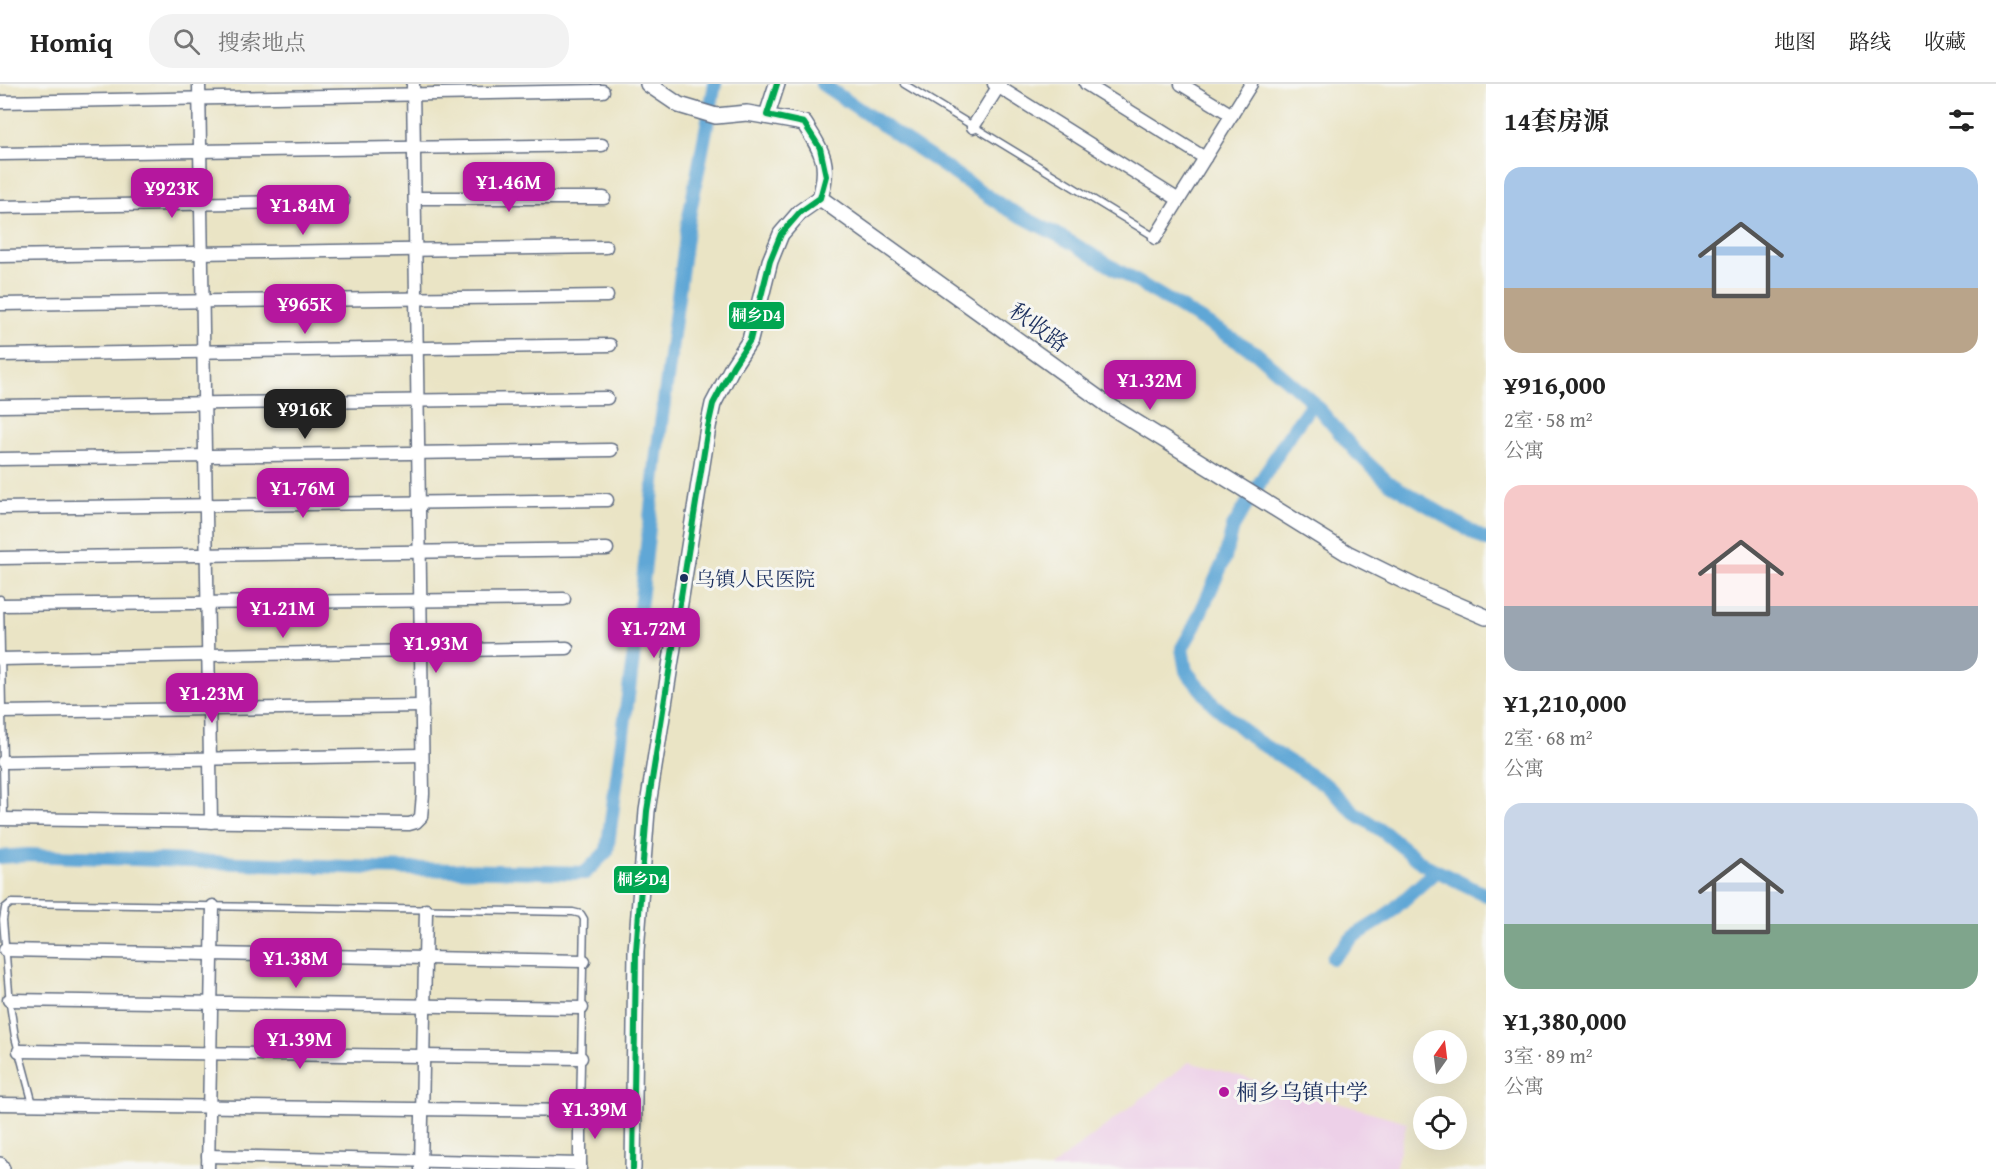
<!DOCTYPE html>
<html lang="zh">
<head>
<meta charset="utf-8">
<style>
  :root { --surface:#fff; --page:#f2f2f2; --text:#222; --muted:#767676; --line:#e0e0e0; --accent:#b5179e }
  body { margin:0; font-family:"Gentium Book Plus","Noto Serif SC",serif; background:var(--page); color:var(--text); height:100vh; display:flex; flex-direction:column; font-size:22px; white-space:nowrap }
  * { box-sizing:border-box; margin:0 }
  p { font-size:20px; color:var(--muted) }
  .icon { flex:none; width:33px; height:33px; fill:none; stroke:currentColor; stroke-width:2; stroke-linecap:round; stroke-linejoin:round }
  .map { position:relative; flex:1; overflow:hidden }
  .details { display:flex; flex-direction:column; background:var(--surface); width:510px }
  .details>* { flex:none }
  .needle { width:39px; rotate:14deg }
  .fabs { position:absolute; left:1413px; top:946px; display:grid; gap:12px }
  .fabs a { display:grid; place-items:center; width:54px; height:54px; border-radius:50%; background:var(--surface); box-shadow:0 6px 24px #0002; font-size:30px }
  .price { position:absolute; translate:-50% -51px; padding:0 14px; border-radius:12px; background:var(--accent); color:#fff; font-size:20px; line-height:39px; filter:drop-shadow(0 2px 3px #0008) }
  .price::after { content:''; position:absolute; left:50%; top:36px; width:18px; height:14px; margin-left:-9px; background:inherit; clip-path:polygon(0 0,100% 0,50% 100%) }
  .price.on { background:#222; color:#fff }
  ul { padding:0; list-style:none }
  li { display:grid; align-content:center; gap:12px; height:318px; padding:0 18px }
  li span { display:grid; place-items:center; height:186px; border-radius:18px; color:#555 }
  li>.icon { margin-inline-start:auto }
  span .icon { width:108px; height:108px; fill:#fffc; stroke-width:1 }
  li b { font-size:26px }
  h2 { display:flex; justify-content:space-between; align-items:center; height:72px; padding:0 18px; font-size:26px }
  header { display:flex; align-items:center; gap:36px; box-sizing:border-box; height:84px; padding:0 30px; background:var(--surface); border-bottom:2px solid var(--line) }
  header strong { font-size:28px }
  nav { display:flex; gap:33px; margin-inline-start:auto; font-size:21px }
  .search { width:420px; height:54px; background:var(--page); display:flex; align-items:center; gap:15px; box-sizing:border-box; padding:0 21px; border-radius:24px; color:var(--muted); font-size:22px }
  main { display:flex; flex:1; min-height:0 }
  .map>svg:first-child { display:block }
  .built { fill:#edd0e8 }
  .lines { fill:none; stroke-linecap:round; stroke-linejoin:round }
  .canal { stroke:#60a7d6; stroke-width:14 }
  .service-casing { stroke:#636e82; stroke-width:9 }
  .minor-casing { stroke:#636e82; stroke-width:15 }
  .tertiary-casing { stroke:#636e82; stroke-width:18 }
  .service { stroke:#fff; stroke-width:6 }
  .minor { stroke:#fff; stroke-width:12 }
  .tertiary { stroke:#fff; stroke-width:15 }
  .bus-1-casing { stroke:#f6f6f2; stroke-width:10 }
  .bus-1 { stroke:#00a651; stroke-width:6 }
  .bus-dot { fill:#1b2f5e; stroke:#f6f6f2; stroke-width:2 }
  .poi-dot { fill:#b5179e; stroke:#f6f6f2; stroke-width:2 }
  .labels { text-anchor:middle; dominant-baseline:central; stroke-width:6; stroke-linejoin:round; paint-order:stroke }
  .bus-label { font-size:20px; fill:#1b2f5e; stroke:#f6f6f2; text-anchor:start }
  .street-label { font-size:22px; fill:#1b2f5e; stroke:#f6f6f2 }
  .poi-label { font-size:22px; fill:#1b2f5e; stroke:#f6f6f2; text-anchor:start }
  .line-badge { stroke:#f6f6f2; stroke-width:2 }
  .badge-label { font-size:16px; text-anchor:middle; font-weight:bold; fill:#fff }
</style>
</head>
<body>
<header>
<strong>Homiq</strong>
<div class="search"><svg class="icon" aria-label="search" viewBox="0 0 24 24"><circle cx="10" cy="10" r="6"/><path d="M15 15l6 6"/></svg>搜索地点</div>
<nav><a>地图</a><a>路线</a><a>收藏</a></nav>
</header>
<main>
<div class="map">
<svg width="1486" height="1085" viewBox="0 0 1486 1085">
  <rect width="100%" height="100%" fill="#f6f6f2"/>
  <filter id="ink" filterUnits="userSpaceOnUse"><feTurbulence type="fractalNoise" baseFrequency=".0167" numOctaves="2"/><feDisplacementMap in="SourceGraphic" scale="12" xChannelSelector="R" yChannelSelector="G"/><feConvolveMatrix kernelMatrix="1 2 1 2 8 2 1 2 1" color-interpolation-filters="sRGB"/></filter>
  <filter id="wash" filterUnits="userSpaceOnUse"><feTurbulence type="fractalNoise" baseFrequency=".008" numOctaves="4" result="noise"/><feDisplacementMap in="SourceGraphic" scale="24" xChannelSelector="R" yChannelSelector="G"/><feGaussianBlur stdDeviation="1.35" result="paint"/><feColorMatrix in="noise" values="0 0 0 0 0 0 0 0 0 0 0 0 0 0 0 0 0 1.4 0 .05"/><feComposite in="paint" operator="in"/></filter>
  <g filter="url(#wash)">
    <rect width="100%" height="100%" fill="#eae4c5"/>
    <!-- built -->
    <path class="built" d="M1189,978L1407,1038L1395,1085H1049Z"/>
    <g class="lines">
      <!-- canal -->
      <g class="canal">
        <path d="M822,0L1004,123L1067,156L1255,268L1313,318L1357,369L1388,398L1486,456"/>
        <path d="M1313,318L1284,359L1233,443L1225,474L1194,543L1182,564L1186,587L1213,620L1255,656L1326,701L1355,729L1385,749L1423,780L1486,811"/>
        <path d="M0,773L28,771L373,784L585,789L607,767L641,516L657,370L688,138L715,0"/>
        <path d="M1333,874L1353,853L1385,833L1436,787"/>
      </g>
    </g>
  </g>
  <g filter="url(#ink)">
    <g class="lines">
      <!-- service casing -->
      <g class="service-casing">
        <g id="service">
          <path d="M904,0L1155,153"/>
          <path d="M0,515L4,735"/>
          <path d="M33,1020L15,953L10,920L3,836L5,824L11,819L573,828L581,830L584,835L580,1027"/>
        </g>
      </g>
      <!-- minor casing -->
      <g class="minor-casing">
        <g id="minor">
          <path d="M199,0L211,738"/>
          <path d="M994,0L1179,116"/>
          <path d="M1086,0L1205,74"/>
          <path d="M1181,0L1232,31"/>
          <path d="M0,18L603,7"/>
          <path d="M973,43L1000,0"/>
          <path d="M0,70L602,61"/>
          <path d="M415,114H604"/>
          <path d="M0,123L343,117"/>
          <path d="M1155,154L1251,0"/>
          <path d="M0,172L606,163"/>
          <path d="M0,220L607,212"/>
          <path d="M0,271L610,261"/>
          <path d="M0,322L607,314"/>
          <path d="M0,375L611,366"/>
          <path d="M0,424L607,416"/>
          <path d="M0,474L607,465"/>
          <path d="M0,521L564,515"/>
          <path d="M0,575L567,564"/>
          <path d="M2,628L422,622"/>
          <path d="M3,678L422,671"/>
          <path d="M0,735L409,740L416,738L421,733L423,710L413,0"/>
          <path d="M5,866L584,877"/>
          <path d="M9,916L582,924"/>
          <path d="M19,967L581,974"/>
          <path d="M0,1020L580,1027V1085"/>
          <path d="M208,1072L580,1080"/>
          <path d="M208,1085L213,822"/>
          <path d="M421,1085L426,826"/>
        </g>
      </g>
      <!-- tertiary casing -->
      <g class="tertiary-casing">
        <g id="tertiary">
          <path d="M648,0L679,21L716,32L747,29L804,39C823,69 830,79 820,114"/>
          <path d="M767,31L777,0"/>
          <path d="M820,114L1108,321L1347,469L1418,504L1486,533"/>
          <path d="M0,1081L2,1085"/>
          <path d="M633,1085L636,867L647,727L708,343L713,320L733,282L750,256L770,177L781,150L800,128L820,114"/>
        </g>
      </g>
      <!-- service -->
      <use href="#service" class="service"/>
      <!-- minor -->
      <use href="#minor" class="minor"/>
      <!-- tertiary -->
      <use href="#tertiary" class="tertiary"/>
      <!-- bus-1 casing -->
      <g class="bus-1-casing">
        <path id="bus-1" d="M633,1085L636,867L647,727L708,343L713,320L733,282L750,256L770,177L781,150L800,128L820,114L826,92L820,64L804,39L767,31L777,0"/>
      </g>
      <!-- bus-1 -->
      <use href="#bus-1" class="bus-1"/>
    </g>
  </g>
  <!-- markers -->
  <circle class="bus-dot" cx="684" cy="494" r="5"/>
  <circle class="poi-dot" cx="1224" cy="1008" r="6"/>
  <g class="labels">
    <!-- bus labels -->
    <g class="bus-label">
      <text x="695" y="494">乌镇人民医院</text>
    </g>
    <!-- street labels -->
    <g class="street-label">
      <text transform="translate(1039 243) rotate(36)">秋收路</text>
    </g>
    <!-- poi labels -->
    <g class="poi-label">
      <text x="1236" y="1008">桐乡乌镇中学</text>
    </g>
  </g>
  <g class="line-badge">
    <rect x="728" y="217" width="57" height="29" rx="6" fill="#00a651"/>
    <rect x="613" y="781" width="57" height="29" rx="6" fill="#00a651"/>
  </g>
  <g class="badge-label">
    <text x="756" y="237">桐乡D4</text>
    <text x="642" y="801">桐乡D4</text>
  </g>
</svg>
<div class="fabs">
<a><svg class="needle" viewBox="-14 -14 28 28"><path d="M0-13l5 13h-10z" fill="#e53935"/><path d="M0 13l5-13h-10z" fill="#767676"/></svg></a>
<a><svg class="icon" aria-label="locate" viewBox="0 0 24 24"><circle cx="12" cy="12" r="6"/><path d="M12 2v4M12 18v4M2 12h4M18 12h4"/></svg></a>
</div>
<b class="price" style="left:509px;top:129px">¥1.46M</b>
<b class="price" style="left:172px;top:135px">¥923K</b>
<b class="price" style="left:303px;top:152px">¥1.84M</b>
<b class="price" style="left:305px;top:251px">¥965K</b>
<b class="price" style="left:1150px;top:327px">¥1.32M</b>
<b class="price on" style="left:305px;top:356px">¥916K</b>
<b class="price" style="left:303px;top:435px">¥1.76M</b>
<b class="price" style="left:283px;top:555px">¥1.21M</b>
<b class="price" style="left:654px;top:575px">¥1.72M</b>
<b class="price" style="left:436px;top:590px">¥1.93M</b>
<b class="price" style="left:212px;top:640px">¥1.23M</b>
<b class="price" style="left:296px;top:905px">¥1.38M</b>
<b class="price" style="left:300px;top:986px">¥1.39M</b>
<b class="price" style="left:595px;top:1056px">¥1.39M</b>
</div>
<section class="details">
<h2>14套房源<svg class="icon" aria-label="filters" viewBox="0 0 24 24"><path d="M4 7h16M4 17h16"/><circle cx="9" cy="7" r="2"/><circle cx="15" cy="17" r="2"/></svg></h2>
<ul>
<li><span style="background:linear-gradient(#a9c7e8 65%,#b9a48a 0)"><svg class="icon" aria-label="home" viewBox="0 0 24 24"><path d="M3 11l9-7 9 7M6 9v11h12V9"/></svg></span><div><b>¥916,000</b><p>2室 · 58 m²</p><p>公寓</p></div></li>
<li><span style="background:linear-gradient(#f6c9c9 65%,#9aa5b1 0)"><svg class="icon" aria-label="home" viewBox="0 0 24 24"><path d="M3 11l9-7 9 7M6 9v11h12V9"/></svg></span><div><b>¥1,210,000</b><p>2室 · 68 m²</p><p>公寓</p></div></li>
<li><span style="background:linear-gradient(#c9d6e8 65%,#7fa58c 0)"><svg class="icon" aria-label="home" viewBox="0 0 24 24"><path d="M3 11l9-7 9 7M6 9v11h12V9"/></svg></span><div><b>¥1,380,000</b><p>3室 · 89 m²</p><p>公寓</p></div></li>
</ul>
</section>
</main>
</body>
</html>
